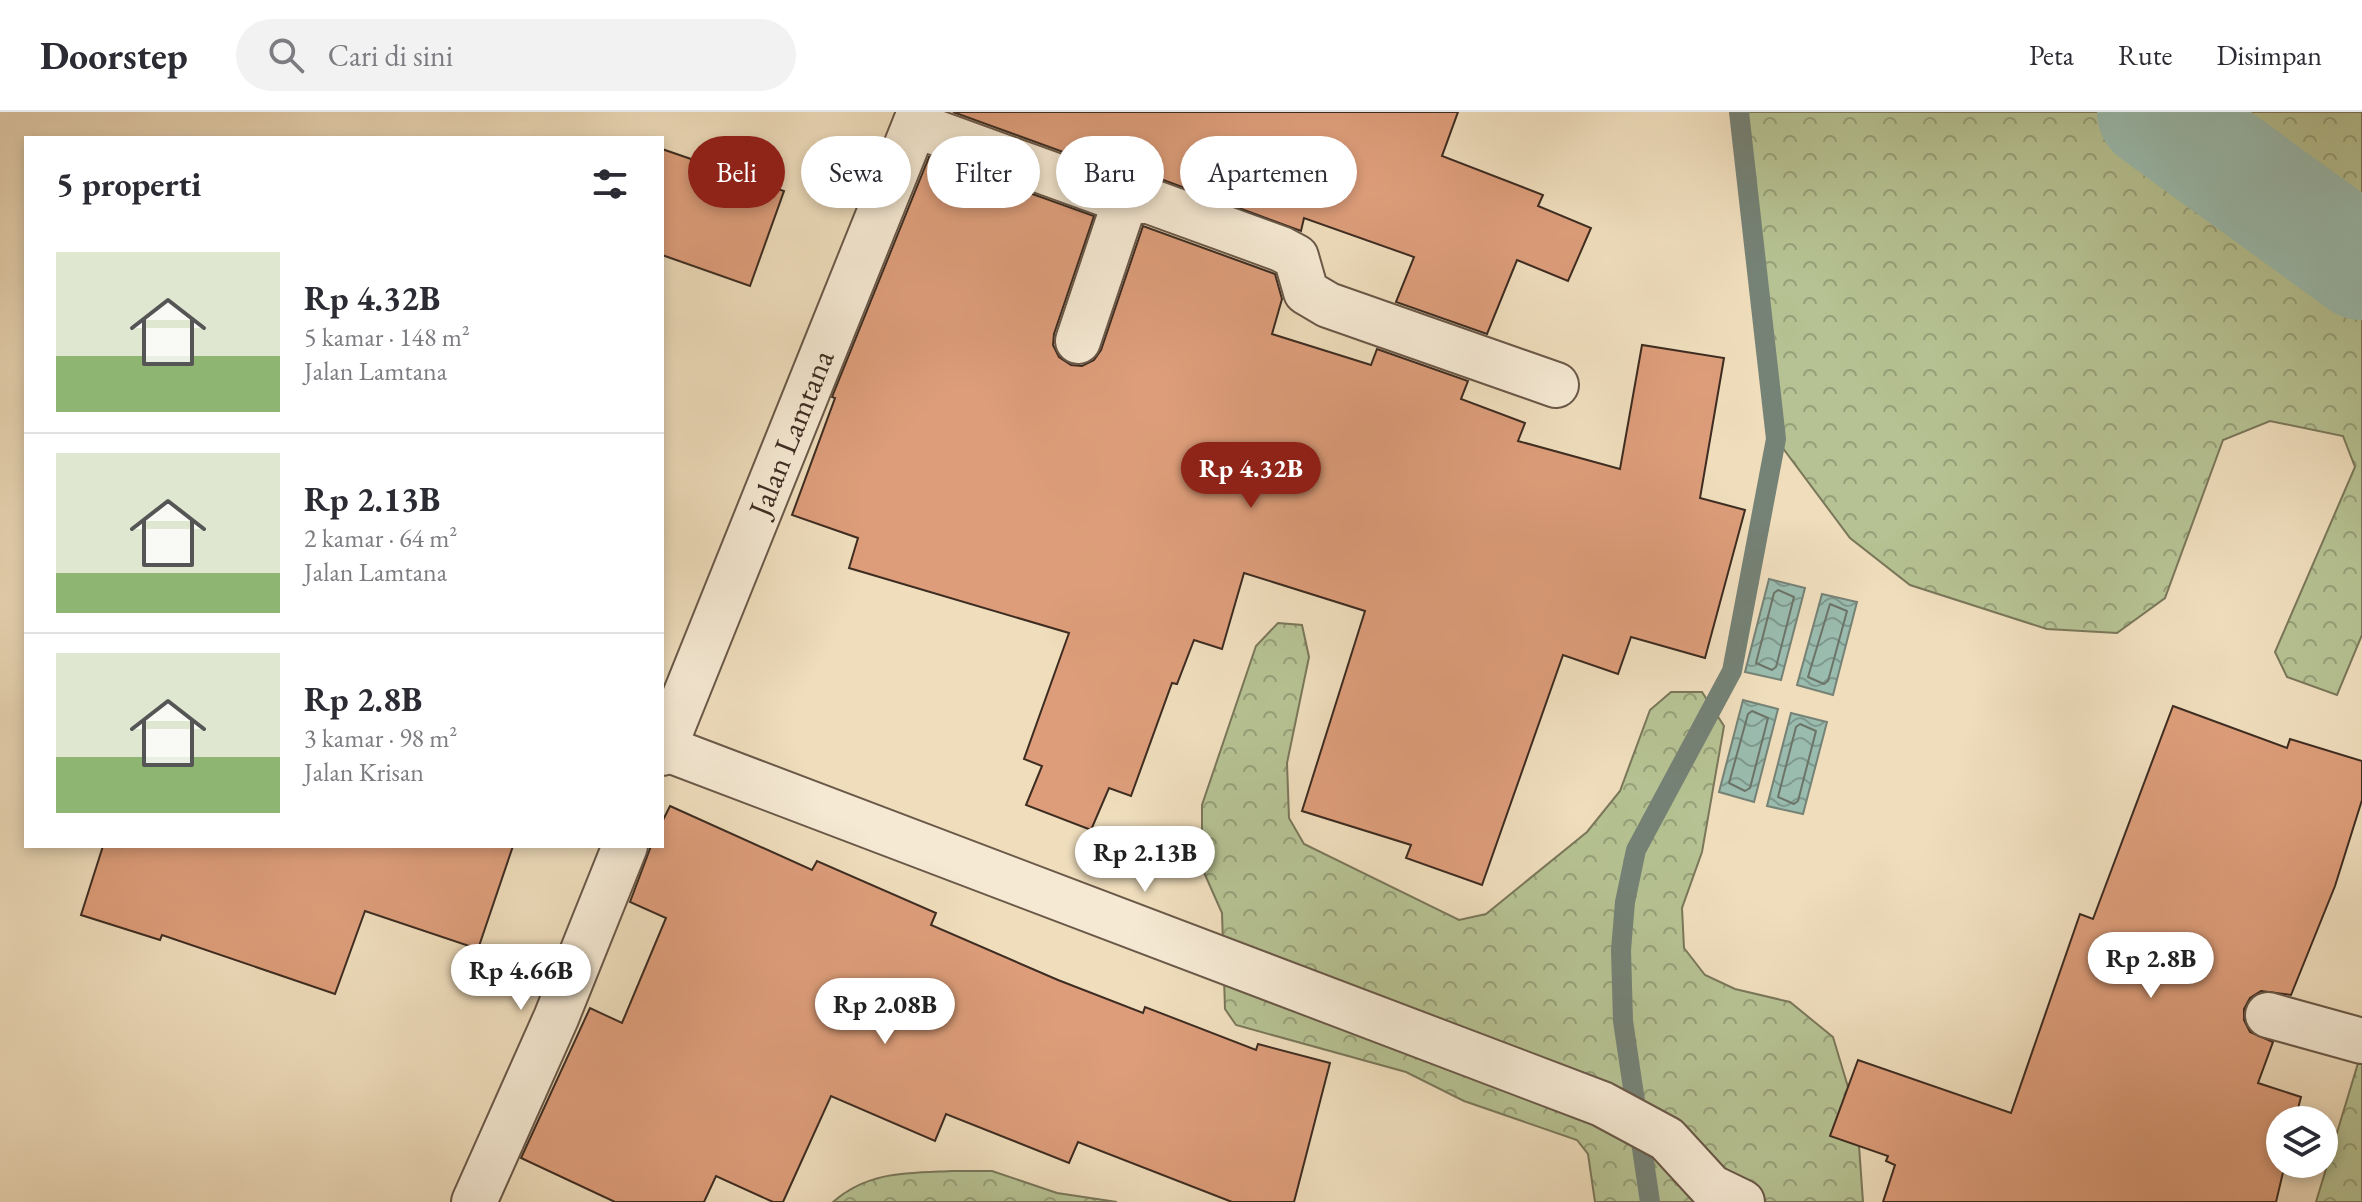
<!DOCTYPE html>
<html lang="id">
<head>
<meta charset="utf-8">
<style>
  :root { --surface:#fff; --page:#f2f2f3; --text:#2b2b33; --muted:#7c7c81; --line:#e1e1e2; --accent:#8f2418 }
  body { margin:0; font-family:"EB Garamond",serif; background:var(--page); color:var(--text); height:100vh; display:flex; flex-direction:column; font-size:30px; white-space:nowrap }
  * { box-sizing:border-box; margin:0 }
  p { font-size:26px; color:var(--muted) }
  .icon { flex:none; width:44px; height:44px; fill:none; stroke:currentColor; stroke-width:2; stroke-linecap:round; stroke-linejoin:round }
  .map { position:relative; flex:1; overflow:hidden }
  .panel { position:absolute; left:24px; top:24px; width:640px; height:712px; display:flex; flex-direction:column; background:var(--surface); border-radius:0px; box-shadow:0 4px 12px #0003 }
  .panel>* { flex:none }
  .guide { position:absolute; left:688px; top:24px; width:760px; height:72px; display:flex; gap:16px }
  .tools { position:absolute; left:2266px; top:994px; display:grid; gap:16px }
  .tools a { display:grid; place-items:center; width:72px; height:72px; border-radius:50%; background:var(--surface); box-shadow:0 4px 12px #0003; font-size:40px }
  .price { position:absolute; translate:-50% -68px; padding:0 18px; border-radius:28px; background:#fff; color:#222; font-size:26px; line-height:52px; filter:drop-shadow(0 2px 4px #0008) }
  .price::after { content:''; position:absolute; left:50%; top:48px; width:24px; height:18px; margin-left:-12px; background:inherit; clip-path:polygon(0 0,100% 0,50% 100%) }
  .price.active { background:var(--accent); color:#fff }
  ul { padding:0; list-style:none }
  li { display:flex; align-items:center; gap:24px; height:200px; padding:0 32px }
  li+li { border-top:2px solid var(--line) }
  li span { display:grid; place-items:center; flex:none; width:224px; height:160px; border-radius:0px; color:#555 }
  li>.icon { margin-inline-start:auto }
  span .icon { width:96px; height:96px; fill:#fffc; stroke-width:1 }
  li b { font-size:34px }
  h2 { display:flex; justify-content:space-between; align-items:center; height:96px; padding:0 32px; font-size:34px }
  .chip { padding:0 28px; border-radius:36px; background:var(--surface); box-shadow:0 4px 12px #0003; font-size:28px; line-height:72px }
  .chip.active { background:var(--accent); color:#fff }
  header { display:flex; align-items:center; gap:48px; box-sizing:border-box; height:112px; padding:0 40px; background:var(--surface); border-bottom:2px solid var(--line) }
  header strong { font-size:38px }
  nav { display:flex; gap:44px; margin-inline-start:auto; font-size:28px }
  .search { width:560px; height:72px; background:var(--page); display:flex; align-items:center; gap:20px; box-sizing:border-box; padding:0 28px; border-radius:44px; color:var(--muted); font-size:30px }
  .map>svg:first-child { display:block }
  .forest { fill:url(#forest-crowns); stroke:#7a775a; stroke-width:2 }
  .water { fill:url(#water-waves); stroke:#758276; stroke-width:2 }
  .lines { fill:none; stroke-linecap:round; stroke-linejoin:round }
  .shore { stroke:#6c7468; stroke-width:2 }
  .stream { stroke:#758276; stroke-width:20 }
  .river { stroke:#9abcaf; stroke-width:114 }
  .building { fill:#dd9d7a; stroke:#3d2c21; stroke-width:2 }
  .minor-casing { stroke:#6a5848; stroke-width:48 }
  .minor { stroke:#f5e9d3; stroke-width:44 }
  .labels { text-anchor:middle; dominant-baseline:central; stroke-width:6; stroke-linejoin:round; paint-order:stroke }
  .street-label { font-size:32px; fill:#3d2c21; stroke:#f5e9d3 }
</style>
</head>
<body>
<header>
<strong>Doorstep</strong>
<div class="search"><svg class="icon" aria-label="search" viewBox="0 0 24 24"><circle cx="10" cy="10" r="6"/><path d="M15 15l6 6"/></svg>Cari di sini</div>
<nav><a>Peta</a><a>Rute</a><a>Disimpan</a></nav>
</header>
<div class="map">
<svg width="2362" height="1090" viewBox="0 0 2362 1090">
  <defs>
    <pattern id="forest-crowns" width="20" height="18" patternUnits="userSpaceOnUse" patternTransform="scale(2)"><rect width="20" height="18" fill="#b6c293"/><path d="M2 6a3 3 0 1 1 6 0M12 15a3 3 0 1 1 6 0" fill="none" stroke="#959e78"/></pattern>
    <pattern id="water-waves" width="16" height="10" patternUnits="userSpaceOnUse" patternTransform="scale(2)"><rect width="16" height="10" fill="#9abcaf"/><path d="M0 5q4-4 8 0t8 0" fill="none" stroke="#7f998e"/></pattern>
  </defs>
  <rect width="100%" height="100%" fill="#efddbc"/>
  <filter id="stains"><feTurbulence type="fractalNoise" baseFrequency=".0025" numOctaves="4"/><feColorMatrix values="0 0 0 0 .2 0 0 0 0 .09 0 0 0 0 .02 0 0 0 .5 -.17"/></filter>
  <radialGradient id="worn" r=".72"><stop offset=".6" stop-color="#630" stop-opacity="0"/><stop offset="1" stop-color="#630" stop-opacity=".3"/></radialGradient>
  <!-- forest -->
  <g class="forest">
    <path d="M1739,0H2362V523L2337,583L2287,565L2275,540L2355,355L2343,324L2270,309L2223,328L2165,486L2117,521L2047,517L1910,473L1850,426L1776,327Z"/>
    <path d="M1278,511L1302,513L1309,545L1287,651L1289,706L1304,732L1459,808L1486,802L1587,720L1620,679L1650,598L1671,580H1702L1724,614L1702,740L1682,796L1684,836L1705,863L1735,877L1790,890L1833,925L1857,1005L1863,1090H1595L1588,1042L1577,1028L1464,989L1406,960L1236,913L1225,897L1222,801L1202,756V693L1256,534Z"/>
    <path d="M2362,938V1090H2316Z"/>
    <path d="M953,1059H992L1057,1081L1117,1090H833C868,1059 908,1061 953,1059Z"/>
  </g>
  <!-- water -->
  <g class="water">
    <path d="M1769,467L1805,476L1781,568L1745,560Z"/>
    <path d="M1822,482L1857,490L1833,583L1797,573Z"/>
    <path d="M1743,588L1778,597L1754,690L1719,680Z"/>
    <path d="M1791,601L1827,610L1803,702L1767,694Z"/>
  </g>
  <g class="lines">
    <!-- shore -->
    <g class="shore">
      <path d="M1778,478L1794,485L1776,555L1772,558L1756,551L1774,481Z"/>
      <path d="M1830,492L1847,499L1828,569L1824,572L1808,565Z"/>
      <path d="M1752,599L1768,606L1750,676L1745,679L1729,671L1748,602Z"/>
      <path d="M1800,612L1816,619L1798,689L1794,692L1778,685L1796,615Z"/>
    </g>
    <!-- stream -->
    <path class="stream" d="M1650,1090L1623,909L1621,838L1625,790L1636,738L1732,559L1776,327L1739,0"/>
    <!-- river -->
    <path class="river" d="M2154,0L2362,151"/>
  </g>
  <!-- building -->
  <g class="building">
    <path d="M953,0H1458L1442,44L1543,83L1538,94L1591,116L1568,169L1517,148L1487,222L1396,190L1414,145L1304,106L1301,119L1158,66L1129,64Z"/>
    <path d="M662,37L784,79L750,174L662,143Z"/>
    <path d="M929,45L1094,104L1054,222L1053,233L1059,245L1071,253L1082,254L1094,248L1101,238L1143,114L1275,162L1282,187L1272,222L1371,253L1377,237L1468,269L1461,287L1525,311L1518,329L1620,357L1642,233L1724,246L1700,386L1745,398L1705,546L1631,525L1618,562L1563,543L1482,773L1406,746L1411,733L1302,699L1365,499L1244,461L1222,537L1194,528L1177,572L1172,571L1131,684L1109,676L1091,718L1026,693L1042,654L1024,647L1069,521L849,456L858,426L792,403L835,286L832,285Z"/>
    <path d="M2173,594L2287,636L2290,627L2362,649V688L2335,774L2291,883L2261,879L2250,886L2244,897V908L2250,920L2273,930L2258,971L2301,985L2295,1008H2280V1052H2285L2276,1090H1883L1895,1053L1886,1049L1888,1044L1830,1024L1858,948L2011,1001L2080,802L2093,807Z"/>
    <path d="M670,694L812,758L817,749L936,801L931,813L1058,868L1143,901L1145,895L1256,938L1258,932L1330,951L1294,1090H1232L1078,1030L1069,1051L946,1002L935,1029L831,984L783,1090H773L716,1064L704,1090H615L521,1046L590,896L622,911L666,806L630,790L651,734H662V710Z"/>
    <path d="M103,734H513L478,837L365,799L335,882L162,823L160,828L81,803Z"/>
  </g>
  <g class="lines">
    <!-- minor casing -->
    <g class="minor-casing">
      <g id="minor">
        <path d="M915,13L1125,89H1149L1281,137L1296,145L1306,180L1328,193L1556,273"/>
        <path d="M1078,229L1125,89"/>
        <path d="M664,636L1602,992L1667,1027L1711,1075L1742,1090"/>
        <path d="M662,641L920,0"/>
        <path d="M2268,903L2362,929"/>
        <path d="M474,1090L556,906L625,734"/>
      </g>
    </g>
    <!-- minor -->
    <use href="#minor" class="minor"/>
  </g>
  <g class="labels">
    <!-- street labels -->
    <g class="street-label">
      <text transform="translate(791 321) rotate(-68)">Jalan Lamtana</text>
    </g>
  </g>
  <rect width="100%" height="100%" filter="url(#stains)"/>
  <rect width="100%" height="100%" fill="url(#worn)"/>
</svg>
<div class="tools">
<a><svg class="icon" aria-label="layers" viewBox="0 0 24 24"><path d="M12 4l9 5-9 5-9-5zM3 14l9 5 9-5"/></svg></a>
</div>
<b class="price active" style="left:1251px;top:398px">Rp 4.32B</b>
<b class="price" style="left:1145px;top:782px">Rp 2.13B</b>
<b class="price" style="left:2151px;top:888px">Rp 2.8B</b>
<b class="price" style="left:521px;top:900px">Rp 4.66B</b>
<b class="price" style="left:885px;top:934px">Rp 2.08B</b>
<div class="guide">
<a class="chip active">Beli</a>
<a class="chip">Sewa</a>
<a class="chip">Filter</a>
<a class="chip">Baru</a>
<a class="chip">Apartemen</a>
</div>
<section class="panel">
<h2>5 properti<svg class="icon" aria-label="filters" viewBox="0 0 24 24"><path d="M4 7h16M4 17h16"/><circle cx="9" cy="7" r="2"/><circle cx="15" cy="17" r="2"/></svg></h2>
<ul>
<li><span style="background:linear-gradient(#dfe7d0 65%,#8fb573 0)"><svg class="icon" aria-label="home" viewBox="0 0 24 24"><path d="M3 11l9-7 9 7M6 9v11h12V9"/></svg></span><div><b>Rp 4.32B</b><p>5 kamar · 148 m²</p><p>Jalan Lamtana</p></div></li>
<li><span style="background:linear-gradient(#dfe7d0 75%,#8fb573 0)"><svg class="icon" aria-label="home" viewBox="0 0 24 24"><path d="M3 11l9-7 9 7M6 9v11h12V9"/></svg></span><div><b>Rp 2.13B</b><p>2 kamar · 64 m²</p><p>Jalan Lamtana</p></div></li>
<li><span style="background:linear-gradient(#dfe7d0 65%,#8fb573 0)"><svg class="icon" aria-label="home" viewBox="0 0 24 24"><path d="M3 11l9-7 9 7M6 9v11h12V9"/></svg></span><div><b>Rp 2.8B</b><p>3 kamar · 98 m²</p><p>Jalan Krisan</p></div></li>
</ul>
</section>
</div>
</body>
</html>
